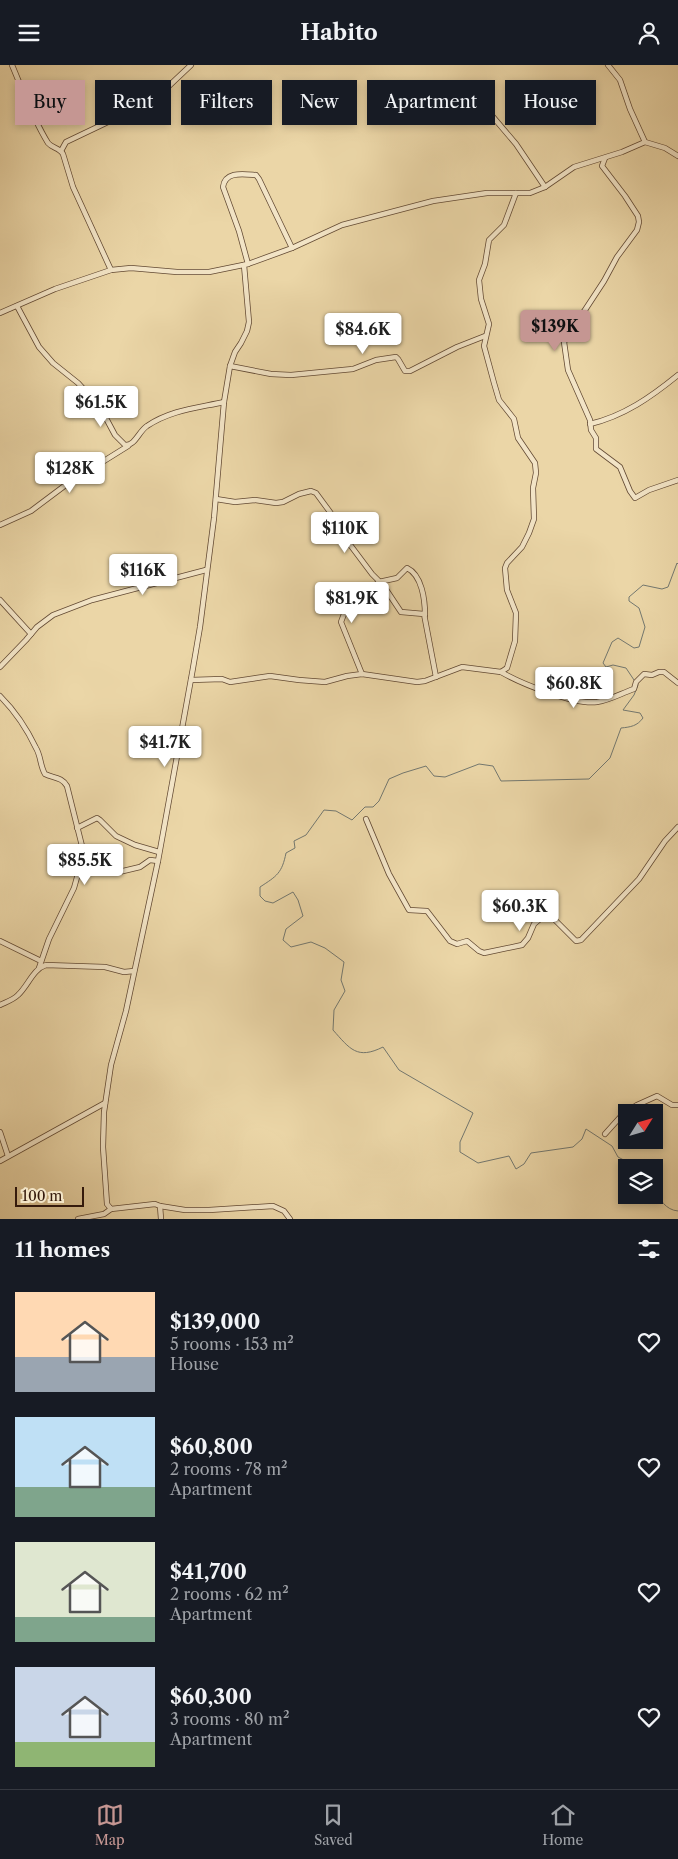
<!DOCTYPE html>
<html lang="en">
<head>
<meta charset="utf-8">
<style>
  :root { --surface:#171b24; --page:#20242c; --text:#f1f3f6; --muted:#9ea1a6; --line:#363941; --accent:#c59692 }
  body { margin:0; font-family:"Libre Caslon Text",serif; background:var(--page); color:var(--text); height:100vh; display:flex; flex-direction:column; font-size:19px; white-space:nowrap }
  * { box-sizing:border-box; margin:0 }
  p { font-size:16px; color:var(--muted) }
  .icon { flex:none; width:28px; height:28px; fill:none; stroke:currentColor; stroke-width:2; stroke-linecap:round; stroke-linejoin:round }
  .map { position:relative; height:1154px; overflow:hidden }
  .drawer { display:flex; flex-direction:column; background:var(--surface); flex:1 }
  .drawer>* { flex:none }
  .hud { position:absolute; left:15px; top:15px; width:649px; height:45px; display:flex; gap:10px }
  .needle { width:32px; rotate:53deg }
  .tools { position:absolute; left:618px; top:1039px; display:grid; gap:10px }
  .tools a { display:grid; place-items:center; width:45px; height:45px; border-radius:0px; background:var(--surface); box-shadow:0 2px 8px #0003; font-size:25px }
  .scale { position:absolute; left:15px; bottom:12px; width:69px; box-sizing:border-box; padding-left:5px; border:2px solid #351a0c; border-top:0; font-size:14px; line-height:18px; white-space:nowrap; color:#351a0c; -webkit-text-stroke:4px #f2e4c6; paint-order:stroke }
  .price { position:absolute; translate:-50% -42px; padding:0 11px; border-radius:5px; background:#fff; color:#222; font-size:16px; line-height:32px; filter:drop-shadow(0 1px 2px #0008) }
  .price::after { content:''; position:absolute; left:50%; top:30px; width:15px; height:11px; margin-left:-8px; background:inherit; clip-path:polygon(0 0,100% 0,50% 100%) }
  .price.selected { background:var(--accent); color:#111 }
  ul { padding:0; list-style:none }
  li { display:flex; align-items:center; gap:15px; height:125px; padding:0 15px }
  li span { display:grid; place-items:center; flex:none; width:140px; height:100px; border-radius:0px; color:#555 }
  li>.icon { margin-inline-start:auto }
  span .icon { width:60px; height:60px; fill:#fffc; stroke-width:1 }
  li b { font-size:21px }
  h2 { display:flex; justify-content:space-between; align-items:center; height:60px; padding:0 15px; font-size:21px }
  .chip { padding:0 18px; border-radius:0px; background:var(--surface); box-shadow:0 2px 8px #0003; font-size:18px; line-height:45px }
  .chip.selected { background:var(--accent); color:#111 }
  header { display:flex; justify-content:space-between; align-items:center; height:65px; padding:0 15px; background:var(--surface); font-size:22px; font-weight:800 }
  .dock { display:flex; justify-content:space-around; align-items:center; height:70px; border-top:1px solid var(--line); background:var(--surface); font-size:14px; color:var(--muted) }
  .dock a { display:grid; justify-items:center; gap:2px }
  .dock .selected { color:var(--accent) }
  .map>svg:first-child { display:block }
  .lines { fill:none; stroke-linecap:round; stroke-linejoin:round }
  .stream { stroke:#737870; stroke-width:1 }
  .street-casing { stroke:#624933; stroke-width:6 }
  .street { stroke:#f2e4c6; stroke-width:4.5 }
</style>
</head>
<body>
<header><svg class="icon" aria-label="menu" viewBox="0 0 24 24"><path d="M4 6h16M4 12h16M4 18h16"/></svg>Habito<svg class="icon" aria-label="person" viewBox="0 0 24 24"><circle cx="12" cy="8" r="4"/><path d="M4 21q1-7 8-7t8 7"/></svg></header>
<div class="map">
<svg width="678" height="1154" viewBox="0 0 678 1154">
  <rect width="100%" height="100%" fill="#ebd6a7"/>
  <filter id="stains"><feTurbulence type="fractalNoise" baseFrequency=".004" numOctaves="4"/><feColorMatrix values="0 0 0 0 .2 0 0 0 0 .09 0 0 0 0 .02 0 0 0 .5 -.17"/></filter>
  <radialGradient id="worn" r=".72"><stop offset=".6" stop-color="#630" stop-opacity="0"/><stop offset="1" stop-color="#630" stop-opacity=".3"/></radialGradient>
  <g class="lines">
    <!-- stream -->
    <g class="stream">
      <path d="M634,615L626,603L613,600L606,602L603,598L612,577L618,573L634,583L639,582L645,562L639,543L629,536V532L643,520L662,524L668,522L677,498L678,499"/>
      <path d="M637,1102L618,1092L612,1081L586,1064L582,1074L573,1082L531,1088L524,1099L516,1104L509,1091L478,1098L460,1087V1077L473,1048L399,1005L383,982C357,995 350,984 333,965L334,945L345,926L341,915L344,897L325,883L311,877L291,882L283,875L286,864L303,851L298,835L293,827L273,838L265,836L260,831V822C277,811 282,808 286,788L295,783L294,776L306,770L324,745L336,746L352,755L365,742H373L379,736L389,714L403,708L426,701L434,711L445,712L479,699L493,701L501,716L589,714L610,693L621,663C631,662 637,661 643,653L640,648L623,645L634,630L638,620"/>
      <path d="M654,1124C660,1134 665,1145 678,1146"/>
    </g>
    <!-- street casing -->
    <g class="street-casing">
      <g id="street">
        <path d="M12,0C23,26 33,54 48,78C52,83 60,83 63,89L73,122L111,205"/>
        <path d="M608,0L620,15L630,44L645,77"/>
        <path d="M458,21L464,20L471,26L516,79L545,122"/>
        <path d="M61,86L66,77L154,35L191,0"/>
        <path d="M605,93L602,101L625,131L638,151L639,157L637,165L617,192L604,216L564,277L568,305L590,355L591,365L596,373V384L620,402L630,426L635,433L649,425L678,415"/>
        <path d="M248,199L239,166L223,122C225,106 243,109 256,110L259,114L292,183"/>
        <path d="M17,241L39,282L53,298L78,318L100,342L115,370L125,380C135,381 139,366 147,361C171,345 197,343 224,337"/>
        <path d="M0,248L55,224L111,205L131,203L177,207H209L248,199L292,183L342,160L433,136L487,128H530L545,122L574,102L622,87L645,77L665,83L678,91"/>
        <path d="M230,301L271,309L291,310L353,304L376,295L396,292L398,294L405,306H410L457,282L485,271"/>
        <path d="M590,359C624,351 651,332 678,310"/>
        <path d="M216,434L235,437L255,435L276,438L283,437L299,429L311,426L316,428L330,447L348,477L372,509L383,520L401,547L424,549L436,612"/>
        <path d="M0,460L31,446L67,419L128,381"/>
        <path d="M0,535L31,569"/>
        <path d="M0,602L26,575L37,562L53,550L92,535L206,505"/>
        <path d="M501,607C522,619 574,640 597,637C610,635 622,628 634,624L636,617L644,609L652,610L659,607H664L678,618"/>
        <path d="M362,609L341,557L344,549L357,534L379,517L397,513L407,503C422,510 425,535 425,550"/>
        <path d="M191,615L222,614L230,617L270,611L299,615L325,617L347,611L362,609L417,617L425,616L462,602L501,607L507,603L515,576L516,548L507,525L505,503L507,498L522,482L529,468L534,454L533,423L536,408L535,398L518,373L514,354L499,335L494,318L484,281L489,259L481,234L479,215L485,199L489,175L504,160L516,128"/>
        <path d="M0,631C15,646 27,664 36,683C41,691 40,701 45,709C53,713 62,712 67,721L85,793"/>
        <path d="M366,754L389,809L409,845L427,846L450,876L457,879L467,876L479,886L484,888L522,880L528,873L534,859L546,849L552,852L576,876L581,875L639,814L665,776L678,762"/>
        <path d="M77,763L97,753L100,755L116,771L135,780L159,787"/>
        <path d="M0,876L41,896"/>
        <path d="M39,903L49,874L74,823L81,798L85,793L99,794L119,807L140,802L150,795L158,796"/>
        <path d="M0,940C6,937 13,935 18,930C28,921 33,904 46,900L105,902L124,907L134,906"/>
        <path d="M0,1067L8,1091"/>
        <path d="M605,1069L623,1049L637,1040L657,1031L672,1040H678"/>
        <path d="M0,1096L105,1038"/>
        <path d="M160,1141L185,1145H209L273,1141L284,1146L290,1154"/>
        <path d="M78,1154L104,1149L111,1144"/>
        <path d="M161,1154L160,1141L155,1139L111,1144L107,1139L103,1082L104,1047L111,1000L126,946L158,796L193,603L200,562L214,453L224,337L230,301L235,287L241,278L247,266L249,257L244,200"/>
      </g>
    </g>
    <!-- street -->
    <use href="#street" class="street"/>
  </g>
  <rect width="100%" height="100%" filter="url(#stains)"/>
  <rect width="100%" height="100%" fill="url(#worn)"/>
</svg>
<div class="tools">
<a><svg class="needle" viewBox="-14 -14 28 28"><path d="M0-13l5 13h-10z" fill="#e53935"/><path d="M0 13l5-13h-10z" fill="#9ea1a6"/></svg></a>
<a><svg class="icon" aria-label="layers" viewBox="0 0 24 24"><path d="M12 4l9 5-9 5-9-5zM3 14l9 5 9-5"/></svg></a>
</div>
<div class="scale">100 m</div>
<b class="price selected" style="left:555px;top:287px">$139K</b>
<b class="price" style="left:363px;top:290px">$84.6K</b>
<b class="price" style="left:101px;top:363px">$61.5K</b>
<b class="price" style="left:70px;top:429px">$128K</b>
<b class="price" style="left:345px;top:489px">$110K</b>
<b class="price" style="left:143px;top:531px">$116K</b>
<b class="price" style="left:352px;top:559px">$81.9K</b>
<b class="price" style="left:574px;top:644px">$60.8K</b>
<b class="price" style="left:165px;top:703px">$41.7K</b>
<b class="price" style="left:85px;top:821px">$85.5K</b>
<b class="price" style="left:520px;top:867px">$60.3K</b>
<div class="hud">
<a class="chip selected">Buy</a>
<a class="chip">Rent</a>
<a class="chip">Filters</a>
<a class="chip">New</a>
<a class="chip">Apartment</a>
<a class="chip">House</a>
</div>
</div>
<section class="drawer">
<h2>11 homes<svg class="icon" aria-label="filters" viewBox="0 0 24 24"><path d="M4 7h16M4 17h16"/><circle cx="9" cy="7" r="2"/><circle cx="15" cy="17" r="2"/></svg></h2>
<ul>
<li><span style="background:linear-gradient(#ffd9b3 65%,#9aa5b1 0)"><svg class="icon" aria-label="home" viewBox="0 0 24 24"><path d="M3 11l9-7 9 7M6 9v11h12V9"/></svg></span><div><b>$139,000</b><p>5 rooms · 153 m²</p><p>House</p></div><svg class="icon" aria-label="heart" viewBox="0 0 24 24"><path d="M12 20l-8-8c-3-5 5-10 8-4 3-6 11-1 8 4z"/></svg></li>
<li><span style="background:linear-gradient(#bfe0f5 70%,#7fa58c 0)"><svg class="icon" aria-label="home" viewBox="0 0 24 24"><path d="M3 11l9-7 9 7M6 9v11h12V9"/></svg></span><div><b>$60,800</b><p>2 rooms · 78 m²</p><p>Apartment</p></div><svg class="icon" aria-label="heart" viewBox="0 0 24 24"><path d="M12 20l-8-8c-3-5 5-10 8-4 3-6 11-1 8 4z"/></svg></li>
<li><span style="background:linear-gradient(#dfe7d0 75%,#7fa58c 0)"><svg class="icon" aria-label="home" viewBox="0 0 24 24"><path d="M3 11l9-7 9 7M6 9v11h12V9"/></svg></span><div><b>$41,700</b><p>2 rooms · 62 m²</p><p>Apartment</p></div><svg class="icon" aria-label="heart" viewBox="0 0 24 24"><path d="M12 20l-8-8c-3-5 5-10 8-4 3-6 11-1 8 4z"/></svg></li>
<li><span style="background:linear-gradient(#c9d6e8 75%,#8fb573 0)"><svg class="icon" aria-label="home" viewBox="0 0 24 24"><path d="M3 11l9-7 9 7M6 9v11h12V9"/></svg></span><div><b>$60,300</b><p>3 rooms · 80 m²</p><p>Apartment</p></div><svg class="icon" aria-label="heart" viewBox="0 0 24 24"><path d="M12 20l-8-8c-3-5 5-10 8-4 3-6 11-1 8 4z"/></svg></li>
</ul>
</section>
<nav class="dock">
<a class="selected"><svg class="icon" aria-label="map" viewBox="0 0 24 24"><path d="M3 6l6-2 6 2 6-2v14l-6 2-6-2-6 2zM9 4v14M15 6v14"/></svg>Map</a>
<a><svg class="icon" aria-label="saved" viewBox="0 0 24 24"><path d="M7 4h10v16l-5-4-5 4z"/></svg>Saved</a>
<a><svg class="icon" aria-label="home" viewBox="0 0 24 24"><path d="M3 11l9-7 9 7M6 9v11h12V9"/></svg>Home</a>
</nav>
</body>
</html>
